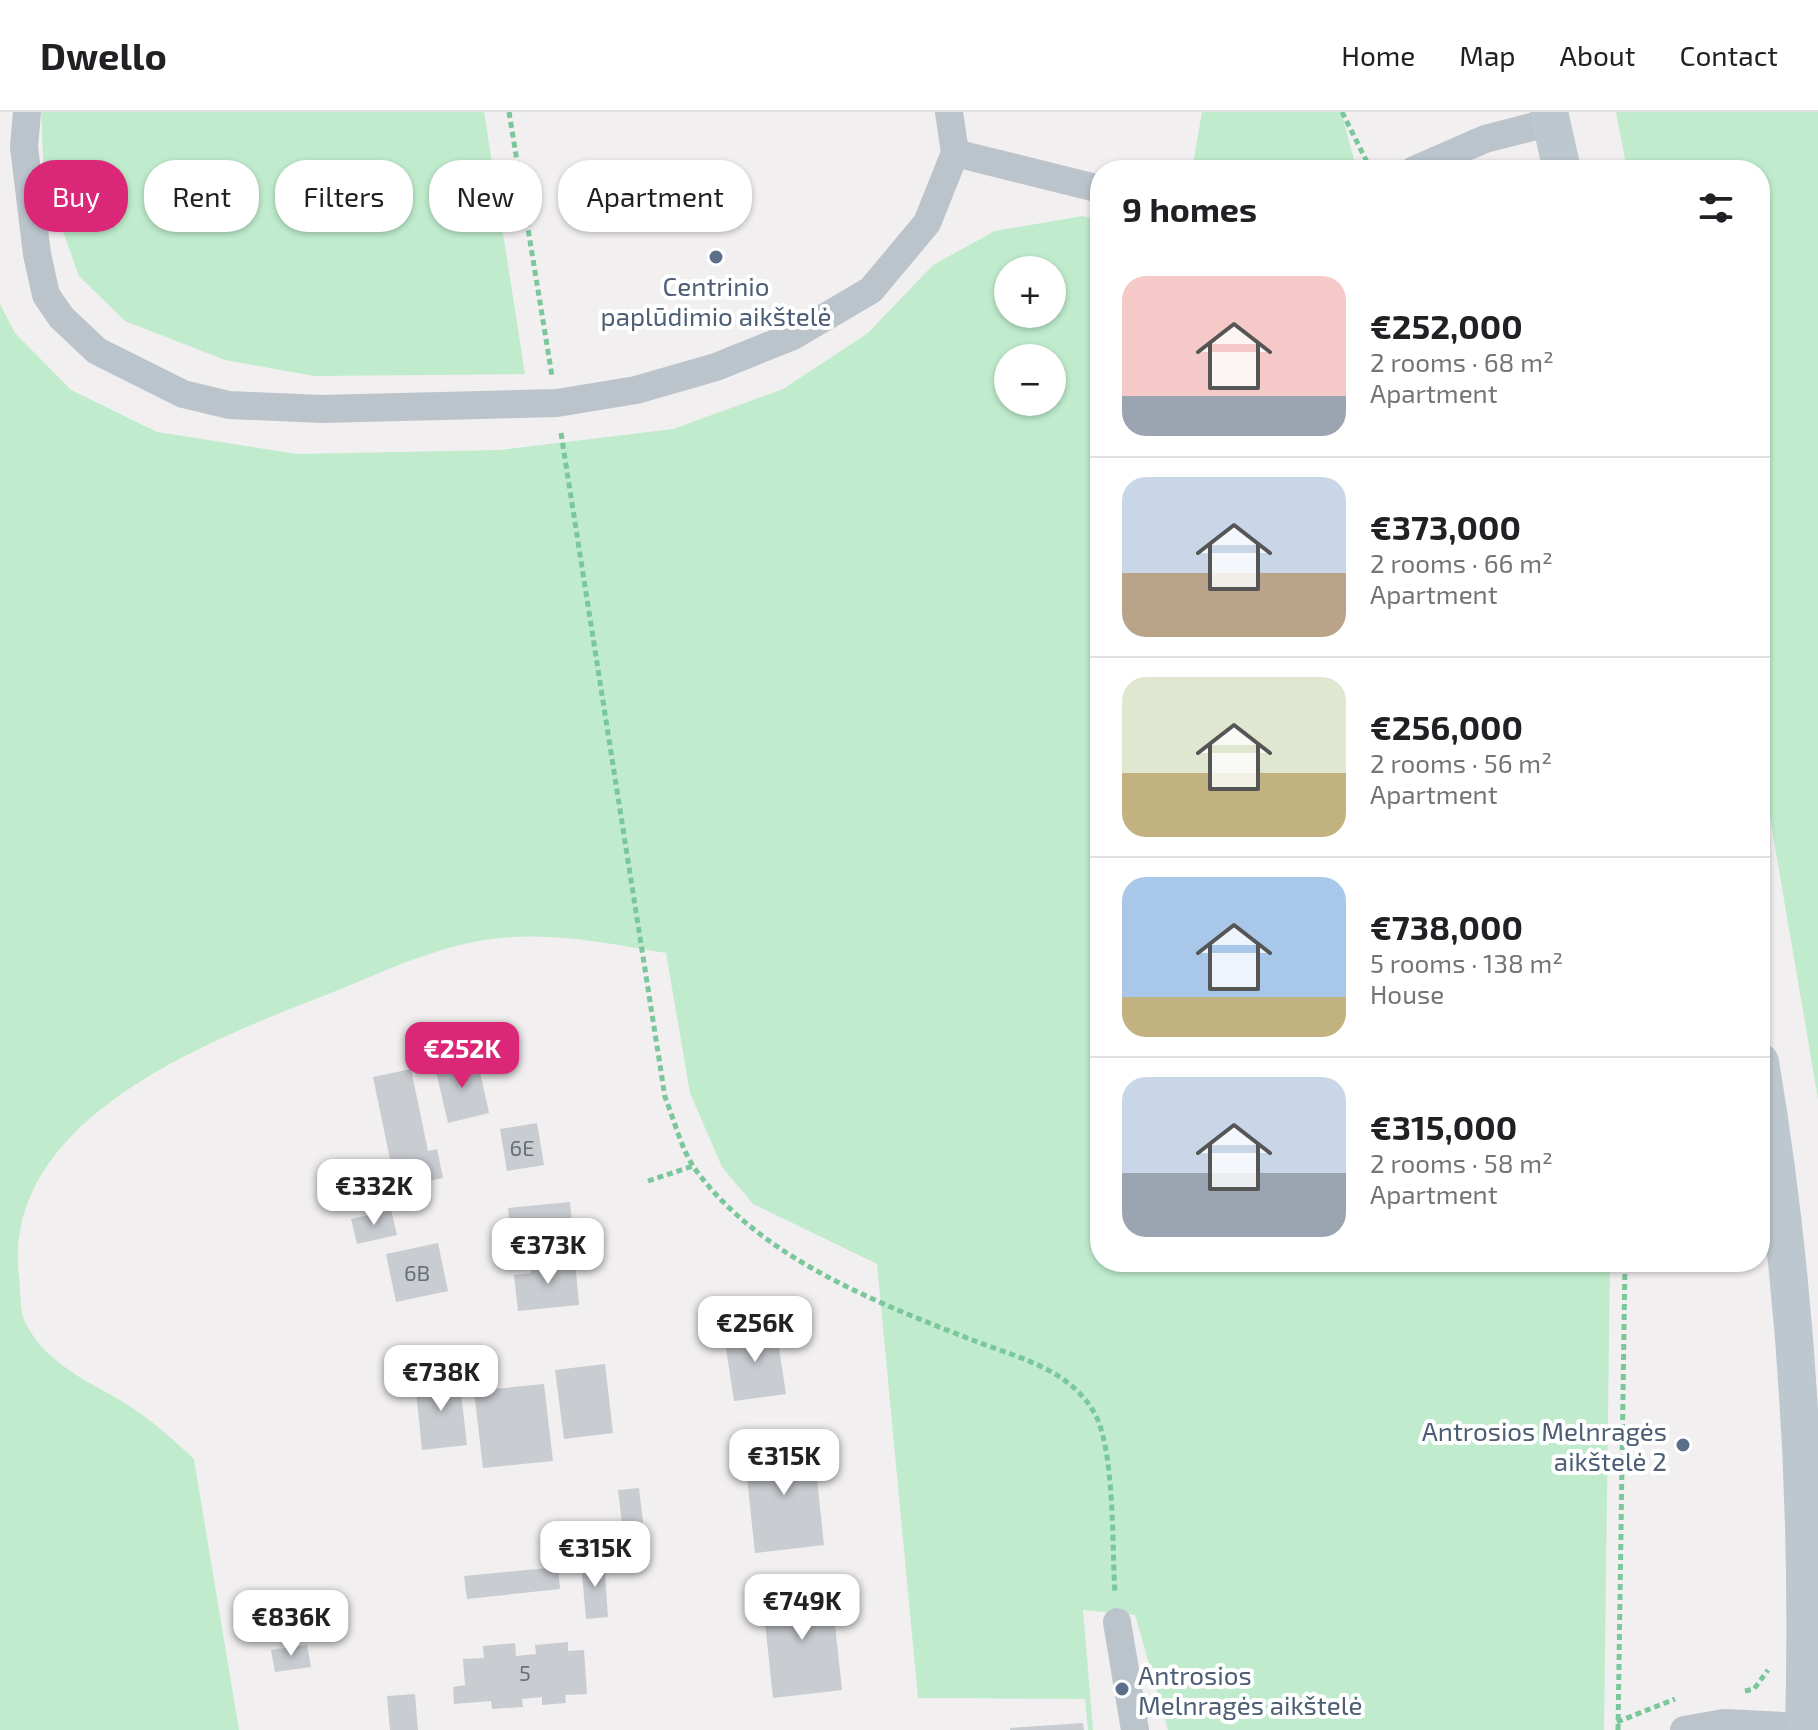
<!DOCTYPE html>
<html lang="en">
<head>
<meta charset="utf-8">
<style>
  :root { --surface:#fff; --page:#f2f2f2; --text:#202124; --muted:#757577; --line:#e0e0e0; --accent:#db2777 }
  body { margin:0; font-family:"Exo 2",sans-serif; background:var(--page); color:var(--text); height:100vh; display:flex; flex-direction:column; font-size:30px; white-space:nowrap }
  * { box-sizing:border-box; margin:0 }
  p { font-size:26px; color:var(--muted) }
  .icon { flex:none; width:44px; height:44px; fill:none; stroke:currentColor; stroke-width:2; stroke-linecap:round; stroke-linejoin:round }
  .map { position:relative; flex:1; overflow:hidden }
  .sheet { position:absolute; left:1090px; top:48px; width:680px; height:1112px; display:flex; flex-direction:column; background:var(--surface); border-radius:32px; box-shadow:0 2px 6px #0004 }
  .sheet>* { flex:none }
  .top-card { position:absolute; left:24px; top:48px; width:760px; height:72px; display:flex; gap:16px }
  .fabs { position:absolute; left:994px; top:144px; display:grid; gap:16px }
  .fabs a { display:grid; place-items:center; width:72px; height:72px; border-radius:50%; background:var(--surface); box-shadow:0 2px 6px #0004; font-size:40px }
  .price { position:absolute; translate:-50% -68px; padding:0 18px; border-radius:16px; background:#fff; color:#222; font-size:26px; line-height:52px; filter:drop-shadow(0 2px 4px #0008) }
  .price::after { content:''; position:absolute; left:50%; top:48px; width:24px; height:18px; margin-left:-12px; background:inherit; clip-path:polygon(0 0,100% 0,50% 100%) }
  .price.on { background:var(--accent); color:#fff }
  ul { padding:0; list-style:none }
  li { display:flex; align-items:center; gap:24px; height:200px; padding:0 32px }
  li+li { border-top:2px solid var(--line) }
  li span { display:grid; place-items:center; flex:none; width:224px; height:160px; border-radius:24px; color:#555 }
  li>.icon { margin-inline-start:auto }
  span .icon { width:96px; height:96px; fill:#fffc; stroke-width:1 }
  li b { font-size:34px }
  h2 { display:flex; justify-content:space-between; align-items:center; height:96px; padding:0 32px; font-size:34px }
  .pill { padding:0 28px; border-radius:32px; background:var(--surface); box-shadow:0 2px 6px #0004; font-size:28px; line-height:72px }
  .pill.on { background:var(--accent); color:#fff }
  header { display:flex; align-items:center; gap:48px; box-sizing:border-box; height:112px; padding:0 40px; background:var(--surface); border-bottom:2px solid var(--line) }
  header strong { font-size:38px }
  nav { display:flex; gap:44px; margin-inline-start:auto; font-size:28px }
  .map>svg:first-child { display:block }
  .green { fill:#c0eccd; fill-rule:evenodd }
  .building { fill:#c9ccd1 }
  .lines { fill:none; stroke-linecap:round; stroke-linejoin:round }
  .path { stroke:#7ac79b; stroke-width:5; stroke-dasharray:6 4; stroke-linecap:butt }
  .minor { stroke:#bbc4cb; stroke-width:28 }
  .secondary { stroke:#bcc7cf; stroke-width:38 }
  .service-dot { fill:#5c6f8a; stroke:#fff; stroke-width:3 }
  .labels { text-anchor:middle; dominant-baseline:central; stroke-width:8; stroke-linejoin:round; paint-order:stroke }
  .number-label { font-size:22px; fill:#687178 }
  .service-label { font-size:26px; fill:#4e5e75; stroke:#fff }
</style>
</head>
<body>
<header>
<strong>Dwello</strong>
<nav><a>Home</a><a>Map</a><a>About</a><a>Contact</a></nav>
</header>
<div class="map">
<svg width="1818" height="1618" viewBox="0 0 1818 1618">
  <rect width="100%" height="100%" fill="#f1efef"/>
  <!-- green -->
  <g class="green">
    <path d="M41,0H484L525,262L314,264L225,248L125,209L79,164L44,67Z"/>
    <path d="M1202,0H1341L1357,58H1192Z"/>
    <path d="M1616,0H1818V987L1760,647V58H1627Z"/>
    <path d="M1082,104L1100,108V1150H1610L1604,1618H1168L1135,1503L1083,1498L1093,1618H1088L1085,1587L918,1586L877,1152L753,1092L722,1055L690,981L666,841C607,831 552,819 492,827C436,834 383,860 331,881C213,927 1,1005 19,1164C21,1178 19,1200 26,1212C51,1260 102,1273 144,1304C161,1317 178,1332 194,1347L239,1618H0V192L15,221L71,278L157,320L297,342L499,338L673,317L783,277L868,221L933,153L995,119ZM1008,158H1052V202H1008ZM1008,246H1052V290H1008Z"/>
  </g>
  <!-- building -->
  <g class="building">
    <path d="M477,946L489,1001L448,1011L435,955Z"/>
    <path d="M411,957L428,1039L437,1037L443,1066L396,1076L373,965Z"/>
    <path d="M537,1011L544,1053L507,1059L500,1017Z"/>
    <path d="M570,1090L574,1135L529,1140L528,1132L512,1134L508,1096Z"/>
    <path d="M391,1098L397,1123L357,1132L351,1107Z"/>
    <path d="M438,1131L448,1179L396,1190L386,1142Z"/>
    <path d="M575,1148L579,1193L518,1199L514,1163L531,1161V1152Z"/>
    <path d="M776,1216L786,1282L734,1289L724,1223Z"/>
    <path d="M605,1252L613,1321L564,1327L555,1258Z"/>
    <path d="M459,1264L467,1333L422,1338L415,1269Z"/>
    <path d="M544,1272L553,1349L483,1356L474,1279Z"/>
    <path d="M813,1330L824,1433L755,1441L744,1337Z"/>
    <path d="M639,1376L644,1418L623,1420L618,1378Z"/>
    <path d="M604,1448L608,1505L586,1507L581,1450Z"/>
    <path d="M558,1455L560,1477L467,1487L464,1464Z"/>
    <path d="M831,1475L842,1578L773,1586L762,1483Z"/>
    <path d="M568,1530V1539L584,1538L587,1582L565,1583L566,1591L542,1593V1585L522,1587L523,1595L492,1597L491,1589L454,1592L453,1575L465,1573L463,1547L484,1546L483,1534L515,1531L516,1544L536,1542L535,1533Z"/>
    <path d="M307,1533L311,1555L275,1560L271,1538Z"/>
    <path d="M415,1582L418,1618H390L387,1584Z"/>
    <path d="M1083,1611L1084,1618H1010V1616Z"/>
  </g>
  <g class="lines">
    <!-- path -->
    <g class="path">
      <path d="M509,0L552,264"/>
      <path d="M1342,0L1371,58"/>
      <path d="M561,321L665,985C674,1007 681,1037 695,1057C760,1146 875,1190 975,1229C1019,1246 1070,1257 1095,1302C1115,1339 1112,1437 1115,1482"/>
      <path d="M648,1069L693,1054"/>
      <path d="M1745,1579L1754,1577L1768,1558"/>
      <path d="M1617,1610L1675,1587"/>
      <path d="M1618,1618L1625,1150"/>
    </g>
    <!-- minor -->
    <g class="minor">
      <path d="M27,0L24,35L37,142L46,183L61,205L97,239L183,282L229,293L322,297L557,291L636,278L716,255L793,224L871,178L927,111L955,41L949,0"/>
      <path d="M955,41L1100,77"/>
      <path d="M1414,58L1485,27L1551,10"/>
      <path d="M1117,1510L1135,1618"/>
      <path d="M1684,1618L1724,1611L1804,1615"/>
    </g>
    <!-- secondary -->
    <g class="secondary">
      <path d="M1549,0L1562,58"/>
      <path d="M1760,950C1797,1171 1810,1394 1804,1618"/>
    </g>
  </g>
  <!-- markers -->
  <g class="service-dot">
    <circle cx="716" cy="145" r="8"/>
    <circle cx="1683" cy="1333" r="8"/>
    <circle cx="1122" cy="1577" r="8"/>
  </g>
  <g class="labels">
    <!-- number labels -->
    <g class="number-label">
      <text x="522" y="1035">6E</text>
      <text x="417" y="1160">6B</text>
      <text x="525" y="1560">5</text>
    </g>
    <!-- service labels -->
    <g class="service-label">
      <text x="716" y="173">Centrinio<tspan x="716" dy="30">paplūdimio aikštelė</tspan></text>
      <text x="1667" y="1318" text-anchor="end">Antrosios Melnragės<tspan x="1667" dy="30">aikštelė 2</tspan></text>
      <text x="1138" y="1562" text-anchor="start">Antrosios<tspan x="1138" dy="30">Melnragės aikštelė</tspan></text>
    </g>
  </g>
</svg>
<div class="fabs">
<a>+</a>
<a>−</a>
</div>
<b class="price on" style="left:462px;top:978px">€252K</b>
<b class="price" style="left:374px;top:1115px">€332K</b>
<b class="price" style="left:548px;top:1174px">€373K</b>
<b class="price" style="left:755px;top:1252px">€256K</b>
<b class="price" style="left:441px;top:1301px">€738K</b>
<b class="price" style="left:784px;top:1385px">€315K</b>
<b class="price" style="left:595px;top:1477px">€315K</b>
<b class="price" style="left:802px;top:1530px">€749K</b>
<b class="price" style="left:291px;top:1546px">€836K</b>
<div class="top-card">
<a class="pill on">Buy</a>
<a class="pill">Rent</a>
<a class="pill">Filters</a>
<a class="pill">New</a>
<a class="pill">Apartment</a>
</div>
<section class="sheet">
<h2>9 homes<svg class="icon" aria-label="filters" viewBox="0 0 24 24"><path d="M4 7h16M4 17h16"/><circle cx="9" cy="7" r="2"/><circle cx="15" cy="17" r="2"/></svg></h2>
<ul>
<li><span style="background:linear-gradient(#f6c9c9 75%,#9aa5b1 0)"><svg class="icon" aria-label="home" viewBox="0 0 24 24"><path d="M3 11l9-7 9 7M6 9v11h12V9"/></svg></span><div><b>€252,000</b><p>2 rooms · 68 m²</p><p>Apartment</p></div></li>
<li><span style="background:linear-gradient(#c9d6e8 60%,#b9a48a 0)"><svg class="icon" aria-label="home" viewBox="0 0 24 24"><path d="M3 11l9-7 9 7M6 9v11h12V9"/></svg></span><div><b>€373,000</b><p>2 rooms · 66 m²</p><p>Apartment</p></div></li>
<li><span style="background:linear-gradient(#dfe7d0 60%,#c2b280 0)"><svg class="icon" aria-label="home" viewBox="0 0 24 24"><path d="M3 11l9-7 9 7M6 9v11h12V9"/></svg></span><div><b>€256,000</b><p>2 rooms · 56 m²</p><p>Apartment</p></div></li>
<li><span style="background:linear-gradient(#a9c7e8 75%,#c2b280 0)"><svg class="icon" aria-label="home" viewBox="0 0 24 24"><path d="M3 11l9-7 9 7M6 9v11h12V9"/></svg></span><div><b>€738,000</b><p>5 rooms · 138 m²</p><p>House</p></div></li>
<li><span style="background:linear-gradient(#c9d6e8 60%,#9aa5b1 0)"><svg class="icon" aria-label="home" viewBox="0 0 24 24"><path d="M3 11l9-7 9 7M6 9v11h12V9"/></svg></span><div><b>€315,000</b><p>2 rooms · 58 m²</p><p>Apartment</p></div></li>
</ul>
</section>
</div>
</body>
</html>
